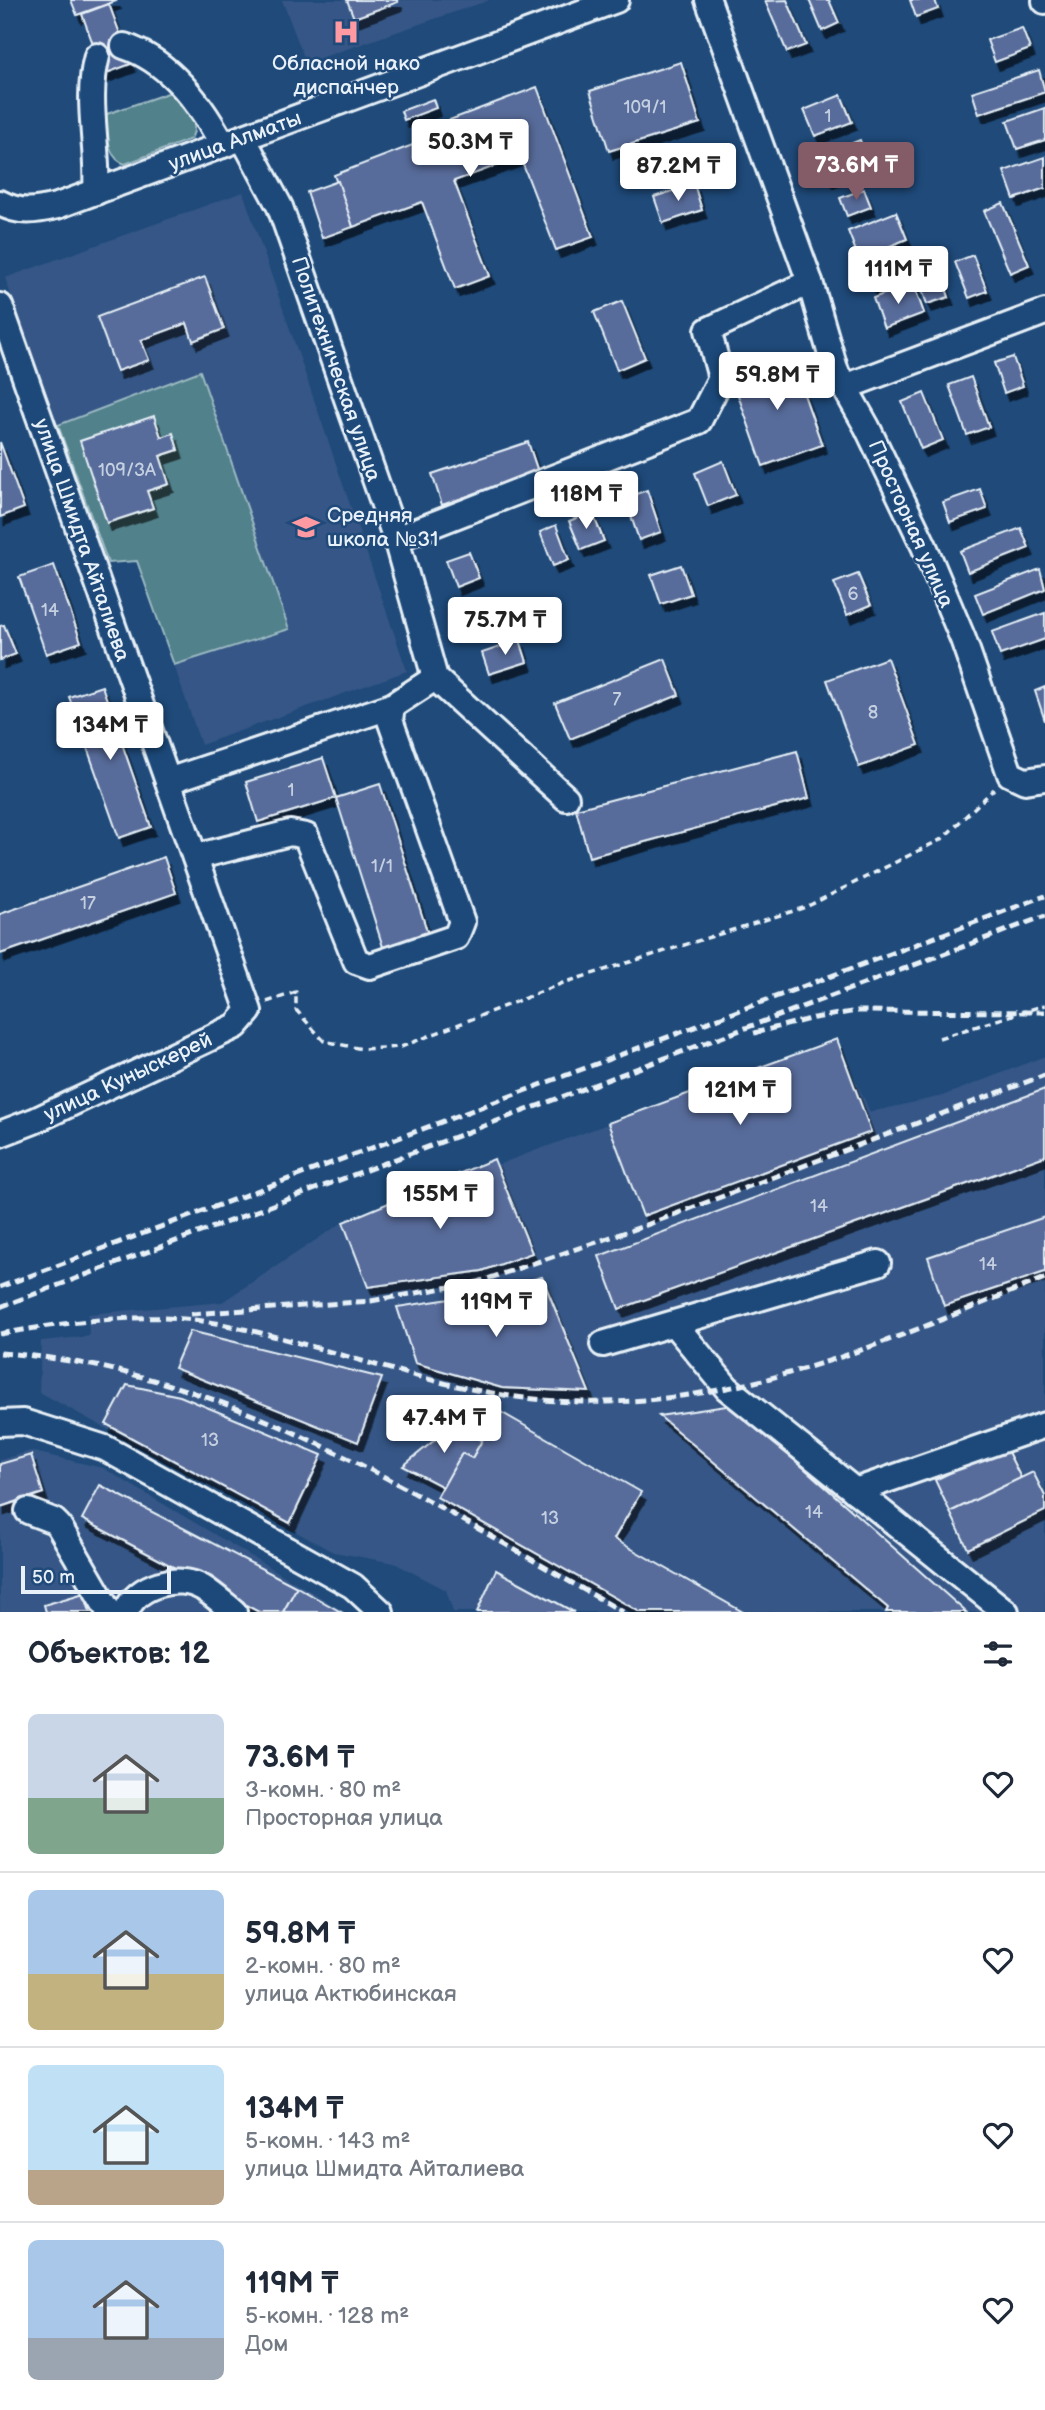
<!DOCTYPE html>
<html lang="ru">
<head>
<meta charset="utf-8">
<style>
  :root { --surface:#fff; --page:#f2f2f3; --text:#1f2937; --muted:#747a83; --line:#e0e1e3; --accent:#845c67 }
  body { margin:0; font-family:"Balsamiq Sans",sans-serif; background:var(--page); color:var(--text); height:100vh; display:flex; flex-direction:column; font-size:26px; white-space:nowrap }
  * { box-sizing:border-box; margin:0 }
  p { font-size:23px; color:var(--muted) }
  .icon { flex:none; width:38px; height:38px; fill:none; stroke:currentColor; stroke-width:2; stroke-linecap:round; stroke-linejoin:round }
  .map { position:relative; height:1612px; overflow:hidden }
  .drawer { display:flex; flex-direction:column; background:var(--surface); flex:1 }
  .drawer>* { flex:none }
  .scale { position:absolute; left:21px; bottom:18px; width:150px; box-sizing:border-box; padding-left:7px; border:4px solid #e8f1f8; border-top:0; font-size:19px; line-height:24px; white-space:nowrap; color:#e8f1f8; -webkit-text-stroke:5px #1f4a7a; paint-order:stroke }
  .price { position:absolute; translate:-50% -60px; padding:0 16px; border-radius:7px; background:#fff; color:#222; font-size:23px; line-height:46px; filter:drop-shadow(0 2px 4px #0008) }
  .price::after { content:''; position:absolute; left:50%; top:42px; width:21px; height:16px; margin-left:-10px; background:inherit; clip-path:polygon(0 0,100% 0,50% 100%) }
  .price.on { background:var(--accent); color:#fff }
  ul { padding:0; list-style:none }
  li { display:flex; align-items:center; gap:21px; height:175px; padding:0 28px }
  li+li { border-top:2px solid var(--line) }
  li span { display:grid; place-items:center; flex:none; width:196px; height:140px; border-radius:10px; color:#555 }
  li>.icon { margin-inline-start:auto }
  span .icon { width:84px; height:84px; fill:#fffc; stroke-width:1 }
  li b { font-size:30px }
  h2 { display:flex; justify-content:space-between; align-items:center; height:84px; padding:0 28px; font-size:30px }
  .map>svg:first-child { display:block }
  .built { fill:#345786 }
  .green { fill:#51818b; stroke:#9cb9c2; stroke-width:2 }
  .building { fill:#586c9b; stroke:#e8f1f8; stroke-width:2; filter:url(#shadow) }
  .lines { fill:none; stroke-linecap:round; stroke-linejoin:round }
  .minor-casing { stroke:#e8f1f8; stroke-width:30 }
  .path { stroke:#e8f1f8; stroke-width:3.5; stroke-dasharray:7 5; stroke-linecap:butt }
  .minor { stroke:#1f4a7a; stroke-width:24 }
  .rail { stroke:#e8f1f8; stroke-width:5; stroke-dasharray:10 5; stroke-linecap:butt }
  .labels { text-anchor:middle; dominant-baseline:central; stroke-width:5; stroke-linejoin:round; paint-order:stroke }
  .number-label { font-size:18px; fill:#c4d0e1 }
  .poi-label { font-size:21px; fill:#e8f1f8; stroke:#1f4a7a }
  .street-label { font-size:21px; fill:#e8f1f8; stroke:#1f4a7a }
</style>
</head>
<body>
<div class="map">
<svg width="1045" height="1612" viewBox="0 0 1045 1612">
  <defs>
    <filter id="shadow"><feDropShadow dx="4.5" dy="8" stdDeviation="0" flood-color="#0009"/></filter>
  </defs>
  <rect width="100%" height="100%" fill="#1f4a7a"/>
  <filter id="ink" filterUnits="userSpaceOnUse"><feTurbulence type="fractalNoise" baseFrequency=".0143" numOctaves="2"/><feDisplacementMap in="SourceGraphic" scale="14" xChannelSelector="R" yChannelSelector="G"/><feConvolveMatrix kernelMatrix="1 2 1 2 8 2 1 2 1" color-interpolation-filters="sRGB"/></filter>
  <g filter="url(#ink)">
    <!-- built -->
    <g class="built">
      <path d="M282,0H490L306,63Z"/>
      <path d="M243,192L407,671L201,745L174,665L289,629L200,371L58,425L5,278Z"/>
      <path d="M837,1039L870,1112L942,1096L1045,1056V1612H453L446,1590L394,1563L333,1552L39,1392L41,1341L89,1336L88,1314L222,1302L343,1222Z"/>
      <path d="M30,1451L103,1468L345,1612H0V1460Z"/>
    </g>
    <!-- green -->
    <g class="green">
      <path d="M171,92C185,105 202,118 191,139L125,164C106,158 108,132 104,115Z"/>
      <path d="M200,371L289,629L174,665L137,561L108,563L58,425Z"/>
    </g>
    <!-- building -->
    <g class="building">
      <path d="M71,0H115L116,1L77,15Z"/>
      <path d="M347,0H397L398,2L354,18Z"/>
      <path d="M787,0L806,45L787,52L765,1Z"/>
      <path d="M809,0H829L839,23L822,31Z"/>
      <path d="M910,0H935L938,9L916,17Z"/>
      <path d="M109,4L131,64L104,74L82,14Z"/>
      <path d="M1022,28L1030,49L995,62L987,40Z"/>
      <path d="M681,62L700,123L609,151L590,91Z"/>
      <path d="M1039,70L1045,92L979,114L972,92Z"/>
      <path d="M537,87L593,237L556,250L520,157L454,181L490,276L455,289L422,202L353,227L334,175L426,140L423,130Z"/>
      <path d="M841,95L852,122L815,136L804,110Z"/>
      <path d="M433,99L436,108L404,120L401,111Z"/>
      <path d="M1045,108V140L1017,149L1007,121Z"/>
      <path d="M860,140L869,165L829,180L819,156Z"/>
      <path d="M1045,157V188L1014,199L1004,171Z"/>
      <path d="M338,181L353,227L322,238L307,192Z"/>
      <path d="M694,184L702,210L663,223L654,197Z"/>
      <path d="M864,189L871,207L847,216L840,198Z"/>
      <path d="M1003,203L1029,265L1010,273L984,211Z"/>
      <path d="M896,212L907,239L859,259L848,231Z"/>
      <path d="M903,248L913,271L872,288L862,265Z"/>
      <path d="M973,255L987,291L969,298L955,262Z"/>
      <path d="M940,271L949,297L927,304L918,278Z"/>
      <path d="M205,277L224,329L193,341L187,323L141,340L149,360L117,371L97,317Z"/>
      <path d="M913,283L924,313L884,328L873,298Z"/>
      <path d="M622,301L645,358L617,370L594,312Z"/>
      <path d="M1013,357L1023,386L1004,393L994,363Z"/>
      <path d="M791,358L822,445L763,466L732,378Z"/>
      <path d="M971,377L989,427L967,435L949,385Z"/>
      <path d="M924,393L943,440L921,449L902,402Z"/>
      <path d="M154,416L161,437L173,433L178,450L160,456L169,484L147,491L153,508L107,523L80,441Z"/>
      <path d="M0,442L24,508L0,517Z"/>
      <path d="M528,442L538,472L442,505L432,474Z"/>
      <path d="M723,461L736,495L708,506L695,473Z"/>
      <path d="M980,489L987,509L950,522L943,502Z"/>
      <path d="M647,490L661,532L639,540L625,498Z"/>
      <path d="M592,512L604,541L581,550L569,521Z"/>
      <path d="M556,525L569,560L553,566L540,532Z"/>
      <path d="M1021,528L1029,548L968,572L960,551Z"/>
      <path d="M469,552L479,578L456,587L446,560Z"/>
      <path d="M54,565L81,642L46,654L19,577Z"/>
      <path d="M681,565L691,594L661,604L651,575Z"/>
      <path d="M1040,569L1045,589L983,614L975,594Z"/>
      <path d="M858,574L871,605L847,615L834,583Z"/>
      <path d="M1045,613V639L1000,655L992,632Z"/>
      <path d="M4,625L16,654L0,660V626Z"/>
      <path d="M520,640L527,662L489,674L482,653Z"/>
      <path d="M887,658L919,745L859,767L827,680Z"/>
      <path d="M665,659L679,695L570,739L555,703Z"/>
      <path d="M102,686L151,827L119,838L69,697Z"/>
      <path d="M1045,687V721L1035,691Z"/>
      <path d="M797,751L809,798L589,857L576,809Z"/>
      <path d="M323,758L336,798L258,822L246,782Z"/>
      <path d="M380,784L428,934L383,947L336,798Z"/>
      <path d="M164,857L176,893L0,954V914Z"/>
      <path d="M837,1039L871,1132L643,1216L608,1123Z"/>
      <path d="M1045,1089V1156L619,1309L599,1256Z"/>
      <path d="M494,1159L532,1253L482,1271L368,1287L343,1222Z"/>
      <path d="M1045,1217V1272L944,1306L928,1257Z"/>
      <path d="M542,1277L589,1392L502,1388L415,1363L397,1307L470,1296Z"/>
      <path d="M190,1331L382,1378L358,1442L174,1368Z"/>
      <path d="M127,1385L180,1396L322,1455L290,1523L106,1424Z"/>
      <path d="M733,1405L966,1612H886L888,1608L659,1416Z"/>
      <path d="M499,1411L641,1492L614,1539L743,1612H640L437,1497L462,1453L472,1458Z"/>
      <path d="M453,1425L482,1440L472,1458L462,1453L443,1487L403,1466Z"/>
      <path d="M1005,1446L1021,1478L950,1512L935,1480Z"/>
      <path d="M31,1455L43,1493L0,1507V1464Z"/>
      <path d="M1033,1472L1045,1496V1511L968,1549L950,1512Z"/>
      <path d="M100,1485L297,1587L283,1612H259L82,1519Z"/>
      <path d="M496,1570L574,1612H477Z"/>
      <path d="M297,1587L341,1612H283Z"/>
      <path d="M84,1593L90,1612H46L44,1605Z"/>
    </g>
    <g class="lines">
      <!-- minor casing -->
      <g class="minor-casing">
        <g id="minor">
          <path d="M708,0L810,282L836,372L867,427L924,546L963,639L1010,774L1025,781L1045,778"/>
          <path d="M1045,0V1"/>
          <path d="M124,46C170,61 201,104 223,145"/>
          <path d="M243,138L280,207L396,539L435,678L566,798"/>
          <path d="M96,192C99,147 85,100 97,56"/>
          <path d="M0,203C20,214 36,211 57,206L616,0"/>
          <path d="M0,306L249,1011L236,1026L34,1121L0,1134"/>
          <path d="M845,387L1045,312"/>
          <path d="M396,539L699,421L721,378L708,330L810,282"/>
          <path d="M168,781L392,706"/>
          <path d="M195,857L290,833L306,836L356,961L370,966L456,937L462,922L390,720L392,706L435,678"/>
          <path d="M675,1325L727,1388L1006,1612"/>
          <path d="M603,1344L878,1263"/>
          <path d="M0,1423L23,1422L105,1448L353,1586L381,1612"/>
          <path d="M855,1491L1045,1425"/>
          <path d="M28,1511L54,1521L59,1526L109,1612"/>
          <path d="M126,1612C136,1585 178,1573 203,1588C214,1595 224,1604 234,1612"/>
        </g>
      </g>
      <!-- path -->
      <g class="path">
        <path d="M267,1002L296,992V1010L324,1041L362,1049L401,1047L563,983L806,907L942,839L994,789"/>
        <path d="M939,1038L1045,1005"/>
      </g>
      <!-- minor -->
      <use href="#minor" class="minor"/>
      <!-- rail -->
      <g class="rail">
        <path d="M754,1033L814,1018L857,1011L1045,1012"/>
        <path d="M0,1287L1045,896"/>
        <path d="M0,1307L1045,916"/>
        <path d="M191,1314L371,1301L478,1282L641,1227L1045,1075"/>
        <path d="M0,1334C72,1321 154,1310 226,1325C337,1348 443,1394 557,1401C734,1412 885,1342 1045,1278"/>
        <path d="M0,1353C229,1367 429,1503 623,1612"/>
      </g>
    </g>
  </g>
  <!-- icons -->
  <defs>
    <g id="hospital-bare" transform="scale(2.1)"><path d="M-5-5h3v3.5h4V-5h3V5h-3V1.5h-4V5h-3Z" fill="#ff9aa2" stroke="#1f4a7a" stroke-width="2.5" paint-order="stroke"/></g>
    <g id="school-bare" transform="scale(2.1)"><path d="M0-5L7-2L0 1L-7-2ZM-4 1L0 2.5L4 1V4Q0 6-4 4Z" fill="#ff9aa2" stroke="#1f4a7a" stroke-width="2.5" paint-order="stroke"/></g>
  </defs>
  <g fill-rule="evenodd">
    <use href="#hospital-bare" x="346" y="32"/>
    <use href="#school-bare" x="306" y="527"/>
  </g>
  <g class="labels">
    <!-- number labels -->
    <g class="number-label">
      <text x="645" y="107">109/1</text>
      <text x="828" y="116">1</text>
      <text x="127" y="470">109/3А</text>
      <text x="853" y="594">6</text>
      <text x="50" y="610">14</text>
      <text x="617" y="699">7</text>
      <text x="873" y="712">8</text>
      <text x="291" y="790">1</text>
      <text x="382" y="866">1/1</text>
      <text x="88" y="903">17</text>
      <text x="819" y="1206">14</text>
      <text x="988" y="1264">14</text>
      <text x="210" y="1440">13</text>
      <text x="814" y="1512">14</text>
      <text x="550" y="1518">13</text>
    </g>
    <!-- poi labels -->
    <g class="poi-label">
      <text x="346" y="63">Обласной нако<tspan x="346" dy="24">диспанчер</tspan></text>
      <text x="327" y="515" text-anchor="start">Средняя<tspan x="327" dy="24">школа №31</tspan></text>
    </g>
    <!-- street labels -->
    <g class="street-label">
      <text transform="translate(235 141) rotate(-20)">улица Алматы</text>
      <text transform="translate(336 369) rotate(71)">Политехническая улица</text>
      <text transform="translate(911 524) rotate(66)">Просторная улица</text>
      <text transform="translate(82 540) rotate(71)">улица Шмидта Айталиева</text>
      <text transform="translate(128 1077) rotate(-25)">улица Куныскерей</text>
    </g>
  </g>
</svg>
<div class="scale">50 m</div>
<b class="price" style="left:470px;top:179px">50.3M ₸</b>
<b class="price on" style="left:856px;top:202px">73.6M ₸</b>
<b class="price" style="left:678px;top:203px">87.2M ₸</b>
<b class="price" style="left:898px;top:306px">111M ₸</b>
<b class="price" style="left:777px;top:412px">59.8M ₸</b>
<b class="price" style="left:586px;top:531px">118M ₸</b>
<b class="price" style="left:505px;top:657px">75.7M ₸</b>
<b class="price" style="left:110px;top:762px">134M ₸</b>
<b class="price" style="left:740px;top:1127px">121M ₸</b>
<b class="price" style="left:440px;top:1231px">155M ₸</b>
<b class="price" style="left:496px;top:1339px">119M ₸</b>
<b class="price" style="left:444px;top:1455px">47.4M ₸</b>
</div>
<section class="drawer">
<h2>Объектов: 12<svg class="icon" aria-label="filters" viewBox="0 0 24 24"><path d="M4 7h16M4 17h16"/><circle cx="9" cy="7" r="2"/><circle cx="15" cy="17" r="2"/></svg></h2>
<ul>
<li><span style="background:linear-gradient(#c9d6e8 60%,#7fa58c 0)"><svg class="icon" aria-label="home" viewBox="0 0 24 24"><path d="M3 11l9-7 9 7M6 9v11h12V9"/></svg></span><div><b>73.6M ₸</b><p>3-комн. · 80 m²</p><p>Просторная улица</p></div><svg class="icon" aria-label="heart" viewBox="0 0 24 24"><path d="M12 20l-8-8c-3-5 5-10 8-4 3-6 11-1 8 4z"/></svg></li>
<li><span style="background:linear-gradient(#a9c7e8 60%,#c2b280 0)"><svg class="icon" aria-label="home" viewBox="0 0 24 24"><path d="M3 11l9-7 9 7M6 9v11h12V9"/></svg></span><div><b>59.8M ₸</b><p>2-комн. · 80 m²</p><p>улица Актюбинская</p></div><svg class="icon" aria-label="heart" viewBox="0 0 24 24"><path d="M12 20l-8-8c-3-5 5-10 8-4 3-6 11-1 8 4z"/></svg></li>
<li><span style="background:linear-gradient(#bfe0f5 75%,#b9a48a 0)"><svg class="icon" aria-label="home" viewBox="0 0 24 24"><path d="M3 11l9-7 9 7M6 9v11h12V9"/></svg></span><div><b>134M ₸</b><p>5-комн. · 143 m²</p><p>улица Шмидта Айталиева</p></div><svg class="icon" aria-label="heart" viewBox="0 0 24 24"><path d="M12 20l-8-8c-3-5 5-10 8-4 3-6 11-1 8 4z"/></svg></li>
<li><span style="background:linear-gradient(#a9c7e8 70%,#9aa5b1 0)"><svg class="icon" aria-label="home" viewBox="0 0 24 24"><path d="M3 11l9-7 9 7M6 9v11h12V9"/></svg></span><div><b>119M ₸</b><p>5-комн. · 128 m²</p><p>Дом</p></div><svg class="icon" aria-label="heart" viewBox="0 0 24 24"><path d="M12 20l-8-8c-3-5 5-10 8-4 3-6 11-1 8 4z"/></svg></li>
</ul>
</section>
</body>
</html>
